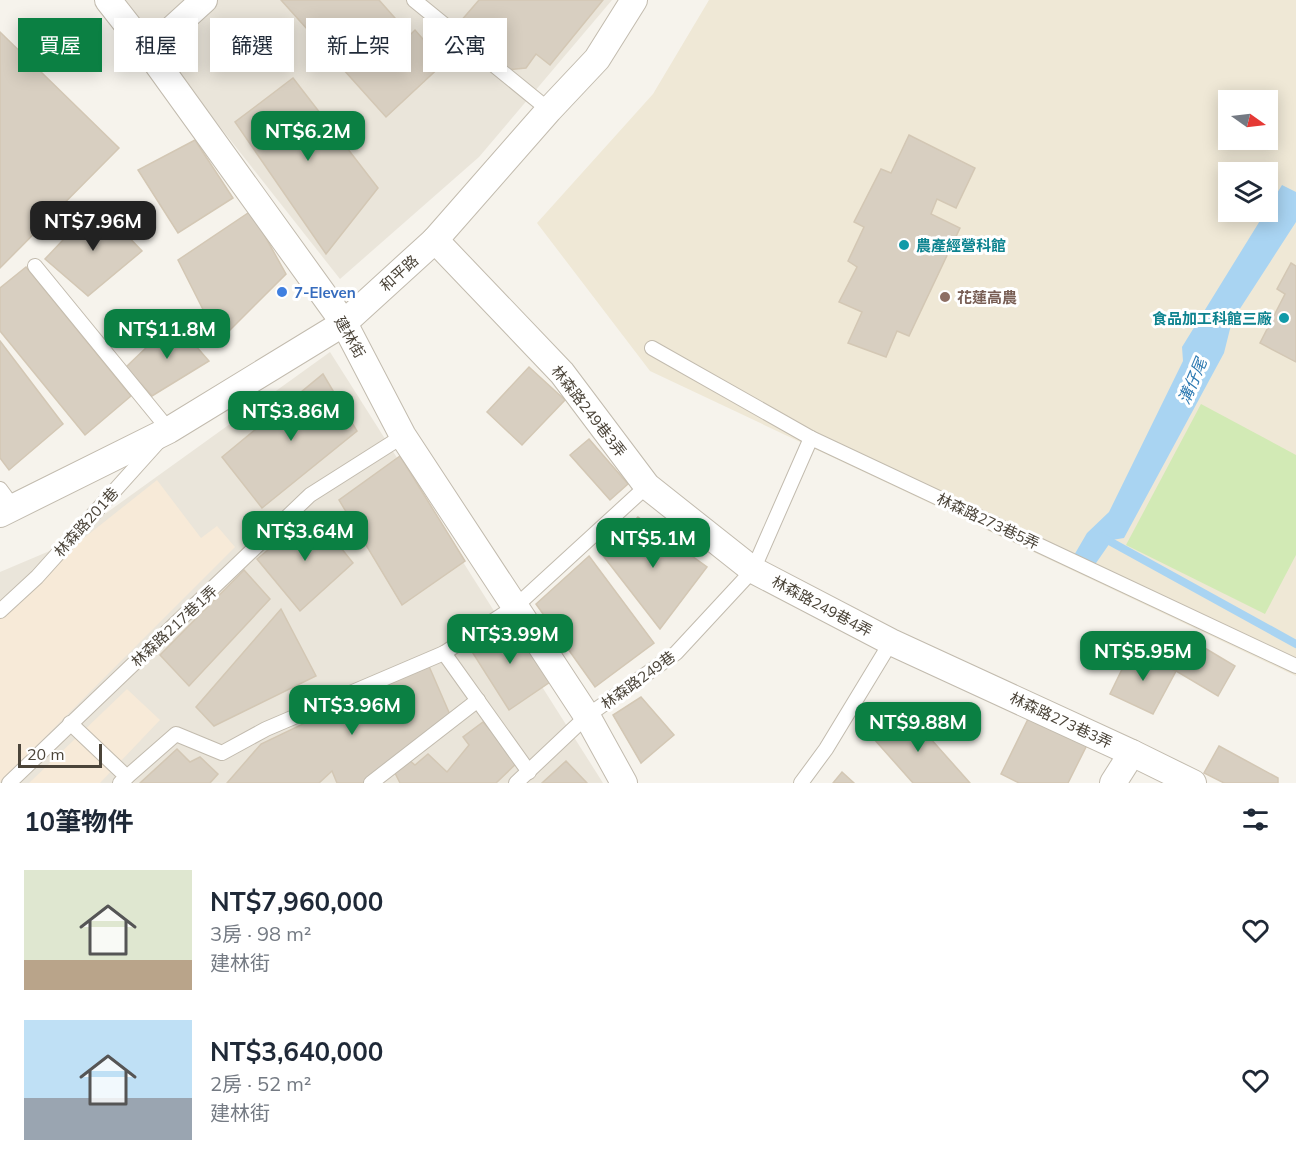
<!DOCTYPE html>
<html lang="zh-TW">
<head>
<meta charset="utf-8">
<style>
  :root { --surface:#fff; --page:#f6f6f7; --text:#1f2937; --muted:#747a83; --accent:#0b8043 }
  body { margin:0; font-family:Mulish,"Noto Sans TC",sans-serif; background:var(--page); color:var(--text); height:100vh; display:flex; flex-direction:column; font-size:22px; white-space:nowrap }
  * { box-sizing:border-box; margin:0 }
  p { font-size:20px; color:var(--muted) }
  .icon { flex:none; width:33px; height:33px; fill:none; stroke:currentColor; stroke-width:2; stroke-linecap:round; stroke-linejoin:round }
  .map { position:relative; height:783px; overflow:hidden }
  .drawer { display:flex; flex-direction:column; background:var(--surface); flex:1 }
  .drawer>* { flex:none }
  .guide { position:absolute; left:18px; top:18px; width:600px; height:54px; display:flex; gap:12px }
  .needle { width:39px; rotate:104deg }
  .tools { position:absolute; left:1218px; top:90px; display:grid; gap:12px }
  .tools a { display:grid; place-items:center; width:60px; height:60px; border-radius:0px; background:var(--surface); box-shadow:0 3px 15px #0003; font-size:30px }
  .scale { position:absolute; left:18px; bottom:15px; width:84px; box-sizing:border-box; padding-left:6px; border:3px solid #4b4439; border-top:0; font-size:16px; line-height:21px; white-space:nowrap; color:#4b4439; -webkit-text-stroke:4px #fff; paint-order:stroke }
  .price { position:absolute; translate:-50% -51px; padding:0 14px; border-radius:12px; background:var(--accent); color:#fff; font-size:20px; line-height:39px; filter:drop-shadow(0 2px 3px #0008) }
  .price::after { content:''; position:absolute; left:50%; top:36px; width:18px; height:14px; margin-left:-9px; background:inherit; clip-path:polygon(0 0,100% 0,50% 100%) }
  .price.on { background:#222; color:#fff }
  ul { padding:0; list-style:none }
  li { display:flex; align-items:center; gap:18px; height:150px; padding:0 24px }
  li span { display:grid; place-items:center; flex:none; width:168px; height:120px; border-radius:0px; color:#555 }
  li>.icon { margin-inline-start:auto }
  span .icon { width:72px; height:72px; fill:#fffc; stroke-width:1 }
  li b { font-size:26px }
  h2 { display:flex; justify-content:space-between; align-items:center; height:72px; padding:0 24px; font-size:26px }
  .chip { padding:0 21px; border-radius:0px; background:var(--surface); box-shadow:0 3px 15px #0003; font-size:21px; line-height:54px }
  .chip.on { background:var(--accent); color:#fff }
  .map>svg:first-child { display:block }
  .residential { fill:#eae5da }
  .commercial { fill:#f7ead8 }
  .education { fill:#efe8d6; fill-rule:evenodd }
  .green { fill:#d2eab5 }
  .water { fill:#a9d4f2 }
  .lines { fill:none; stroke-linecap:round; stroke-linejoin:round }
  .stream { stroke:#a9d4f2; stroke-width:8 }
  .building { fill:#d8cfc1; stroke:#d3c7b4; stroke-width:1.5 }
  .service-casing { stroke:#c2bbae; stroke-width:16 }
  .minor-casing { stroke:#c2bbae; stroke-width:28 }
  .service { stroke:#fff; stroke-width:14 }
  .minor { stroke:#fff; stroke-width:26 }
  .culture-dot { fill:#0f9aa8; stroke:#fff; stroke-width:2 }
  .shop-dot { fill:#3f7fe0; stroke:#fff; stroke-width:2 }
  .education-dot { fill:#8d6e63; stroke:#fff; stroke-width:2 }
  .labels { text-anchor:middle; dominant-baseline:central; stroke-width:6; stroke-linejoin:round; paint-order:stroke }
  .culture-label { font-size:15px; font-weight:bold; fill:#0d838f; stroke:#fff; text-anchor:start }
  .street-label { font-size:15px; fill:#4b4439; stroke:#fff }
  .shop-label { font-size:15px; font-weight:bold; fill:#366cbe; stroke:#fff; text-anchor:start }
  .education-label { font-size:15px; font-weight:bold; fill:#785e54; stroke:#fff; text-anchor:start }
  .water-label { font-size:16px; font-style:italic; fill:#2e7ab2; stroke:#fff }
</style>
</head>
<body>
<div class="map">
<svg width="1296" height="783" viewBox="0 0 1296 783">
  <rect width="100%" height="100%" fill="#f6f3ec"/>
  <!-- residential -->
  <g class="residential">
    <path d="M120,0H612L479,157L340,279Z"/>
    <path d="M330,352L603,783H0V572L59,547Z"/>
  </g>
  <!-- commercial -->
  <g class="commercial">
    <path d="M157,480L201,538L217,526L235,547L0,782V615L55,561Z"/>
    <path d="M127,689L160,720L100,783H29Z"/>
  </g>
  <!-- education -->
  <path class="education" d="M709,0H1296V676L650,371L537,223L653,94ZM1228,100H1268V140H1228ZM1228,172H1268V212H1228Z"/>
  <!-- green -->
  <path class="green" d="M1201,404L1296,455V555L1265,614L1126,545Z"/>
  <!-- water -->
  <path class="water" d="M1282,185L1296,192V222L1232,321L1224,353L1124,538L1112,540L1094,566L1073,557L1087,533L1109,512L1183,361L1182,347Z"/>
  <g class="lines">
    <!-- stream -->
    <path class="stream" d="M1102,537L1296,644"/>
  </g>
  <!-- building -->
  <g class="building">
    <path d="M281,0H379L410,35L415,30L444,63L386,117Z"/>
    <path d="M479,0H603L550,65L536,54L526,68L506,70L460,22Z"/>
    <path d="M0,32L119,148L0,268Z"/>
    <path d="M293,78L378,188L326,254L235,122Z"/>
    <path d="M909,135L975,168L956,208L937,199L931,214L960,228L909,336L897,331L886,357L848,343L862,312L839,302L857,267L848,261L864,227L854,222L881,169L891,173Z"/>
    <path d="M195,140L233,198L178,233L138,170Z"/>
    <path d="M97,204L142,251L88,296L45,259Z"/>
    <path d="M251,211L286,274L219,341L178,260Z"/>
    <path d="M1291,263L1296,266V362L1260,343L1285,294L1277,289Z"/>
    <path d="M26,267L131,396L85,435L0,331V288Z"/>
    <path d="M174,321L209,361L152,396L126,367Z"/>
    <path d="M0,341L63,424L9,470L0,458Z"/>
    <path d="M529,367L565,400L522,445L487,412Z"/>
    <path d="M323,374L357,431L262,508L222,457Z"/>
    <path d="M589,439L628,484L610,500L570,455Z"/>
    <path d="M400,456L465,561L402,605L339,500Z"/>
    <path d="M313,513L353,563L300,611L257,559Z"/>
    <path d="M638,517L707,567L660,629L601,553Z"/>
    <path d="M589,556L654,643L595,687L536,604Z"/>
    <path d="M244,570L270,599L189,686L160,655Z"/>
    <path d="M281,609L316,676L214,726L196,707Z"/>
    <path d="M511,620L550,682L509,710L469,647Z"/>
    <path d="M1193,641L1235,666L1218,696L1176,671Z"/>
    <path d="M1131,651L1176,671L1153,714L1110,694Z"/>
    <path d="M428,664L451,717L363,783H337L332,771L319,783H227L261,744Z"/>
    <path d="M641,697L674,735L641,763L613,715Z"/>
    <path d="M906,711L970,783H913L874,739Z"/>
    <path d="M1031,713L1089,741L1068,783H1019L1001,774Z"/>
    <path d="M483,722L518,762L496,783H400L395,773L410,761L415,765L428,754L447,772L469,745L463,737Z"/>
    <path d="M1219,746L1278,778V783H1224L1204,773Z"/>
    <path d="M177,749L190,762L200,757L218,774L210,783H140Z"/>
    <path d="M566,761L587,783H542Z"/>
    <path d="M842,772L854,783H833Z"/>
  </g>
  <g class="lines">
    <!-- service casing -->
    <g class="service-casing">
      <g id="service">
        <path d="M414,0L549,110"/>
        <path d="M652,348L811,438"/>
        <path d="M0,489L14,508"/>
        <path d="M0,611L37,577L169,430L35,266"/>
        <path d="M444,653L529,772"/>
        <path d="M70,723L127,777"/>
        <path d="M9,783L310,495L403,436"/>
        <path d="M120,783L176,734L222,753L266,729L444,653L516,606L647,486"/>
        <path d="M371,783L478,700"/>
        <path d="M516,783L587,716L676,653L753,570L811,438L1296,666"/>
        <path d="M801,783L826,749L891,642"/>
      </g>
    </g>
    <!-- minor casing -->
    <g class="minor-casing">
      <g id="minor">
        <path d="M108,0L148,51L344,323L403,436L587,716L624,783"/>
        <path d="M148,51L204,0"/>
        <path d="M435,240L562,373L647,486L753,570L891,642L1132,753L1193,783"/>
        <path d="M0,514L169,430L344,323L435,240L549,110L597,59L634,0"/>
        <path d="M1113,783L1132,753"/>
      </g>
    </g>
    <!-- service -->
    <use href="#service" class="service"/>
    <!-- minor -->
    <use href="#minor" class="minor"/>
  </g>
  <!-- markers -->
  <g class="culture-dot">
    <circle cx="904" cy="245" r="6"/>
    <circle cx="1284" cy="318" r="6"/>
  </g>
  <circle class="shop-dot" cx="282" cy="292" r="6"/>
  <circle class="education-dot" cx="945" cy="297" r="6"/>
  <g class="labels">
    <!-- culture labels -->
    <g class="culture-label">
      <text x="916" y="245">農產經營科館</text>
      <text x="1272" y="318" text-anchor="end">食品加工科館三廠</text>
    </g>
    <!-- street labels -->
    <g class="street-label">
      <text transform="translate(399 273) rotate(-42)">和平路</text>
      <text transform="translate(350 337) rotate(60)">建林街</text>
      <text transform="translate(589 411) rotate(52)">林森路249巷3弄</text>
      <text transform="translate(988 521) rotate(25)">林森路273巷5弄</text>
      <text transform="translate(86 522) rotate(-48)">林森路201巷</text>
      <text transform="translate(822 606) rotate(28)">林森路249巷4弄</text>
      <text transform="translate(174 626) rotate(-43)">林森路217巷1弄</text>
      <text transform="translate(638 680) rotate(-36)">林森路249巷</text>
      <text transform="translate(1061 720) rotate(25)">林森路273巷3弄</text>
    </g>
    <!-- shop labels -->
    <g class="shop-label">
      <text x="294" y="292">7-Eleven</text>
    </g>
    <!-- education labels -->
    <g class="education-label">
      <text x="957" y="297">花蓮高農</text>
    </g>
    <!-- water labels -->
    <g class="water-label">
      <text transform="translate(1192 381) rotate(-67)">溝仔尾</text>
    </g>
  </g>
</svg>
<div class="tools">
<a><svg class="needle" viewBox="-14 -14 28 28"><path d="M0-13l5 13h-10z" fill="#e53935"/><path d="M0 13l5-13h-10z" fill="#747a83"/></svg></a>
<a><svg class="icon" aria-label="layers" viewBox="0 0 24 24"><path d="M12 4l9 5-9 5-9-5zM3 14l9 5 9-5"/></svg></a>
</div>
<div class="scale">20 m</div>
<b class="price" style="left:308px;top:162px">NT$6.2M</b>
<b class="price on" style="left:93px;top:252px">NT$7.96M</b>
<b class="price" style="left:167px;top:360px">NT$11.8M</b>
<b class="price" style="left:291px;top:442px">NT$3.86M</b>
<b class="price" style="left:305px;top:562px">NT$3.64M</b>
<b class="price" style="left:653px;top:569px">NT$5.1M</b>
<b class="price" style="left:510px;top:665px">NT$3.99M</b>
<b class="price" style="left:1143px;top:682px">NT$5.95M</b>
<b class="price" style="left:352px;top:736px">NT$3.96M</b>
<b class="price" style="left:918px;top:753px">NT$9.88M</b>
<div class="guide">
<a class="chip on">買屋</a>
<a class="chip">租屋</a>
<a class="chip">篩選</a>
<a class="chip">新上架</a>
<a class="chip">公寓</a>
</div>
</div>
<section class="drawer">
<h2>10筆物件<svg class="icon" aria-label="filters" viewBox="0 0 24 24"><path d="M4 7h16M4 17h16"/><circle cx="9" cy="7" r="2"/><circle cx="15" cy="17" r="2"/></svg></h2>
<ul>
<li><span style="background:linear-gradient(#dfe7d0 75%,#b9a48a 0)"><svg class="icon" aria-label="home" viewBox="0 0 24 24"><path d="M3 11l9-7 9 7M6 9v11h12V9"/></svg></span><div><b>NT$7,960,000</b><p>3房 · 98 m²</p><p>建林街</p></div><svg class="icon" aria-label="heart" viewBox="0 0 24 24"><path d="M12 20l-8-8c-3-5 5-10 8-4 3-6 11-1 8 4z"/></svg></li>
<li><span style="background:linear-gradient(#bfe0f5 65%,#9aa5b1 0)"><svg class="icon" aria-label="home" viewBox="0 0 24 24"><path d="M3 11l9-7 9 7M6 9v11h12V9"/></svg></span><div><b>NT$3,640,000</b><p>2房 · 52 m²</p><p>建林街</p></div><svg class="icon" aria-label="heart" viewBox="0 0 24 24"><path d="M12 20l-8-8c-3-5 5-10 8-4 3-6 11-1 8 4z"/></svg></li>
</ul>
</section>
</body>
</html>
